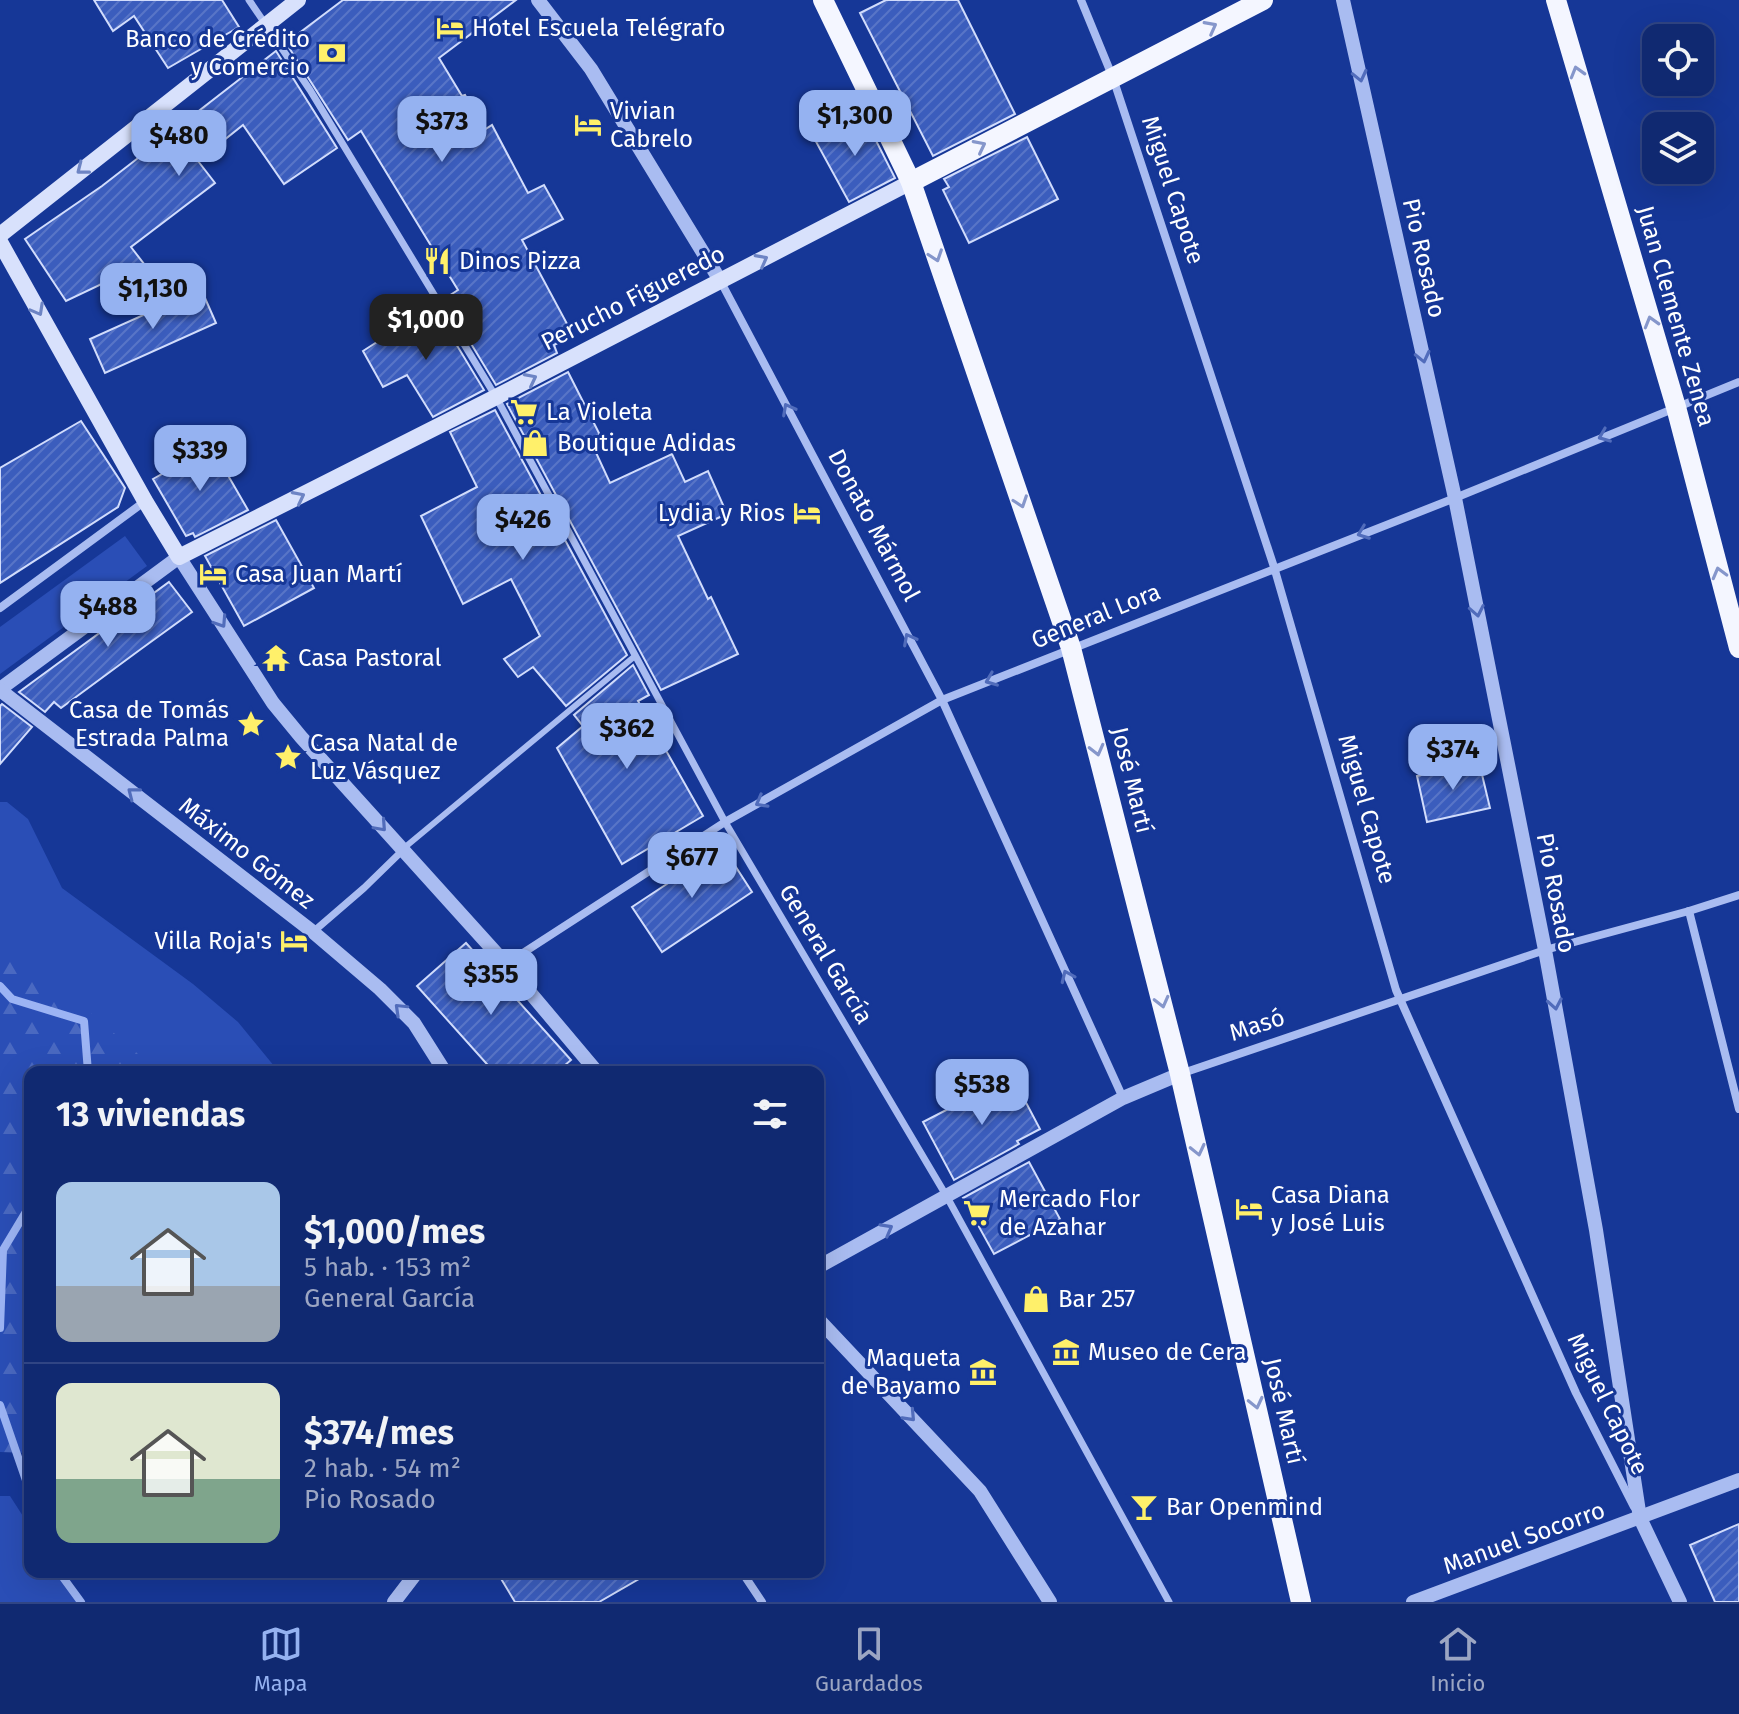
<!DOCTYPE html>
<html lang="es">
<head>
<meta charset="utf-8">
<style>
  :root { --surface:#102971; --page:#193176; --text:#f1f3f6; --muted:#9ca6c3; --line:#304584; --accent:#95b2f1 }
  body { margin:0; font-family:"Fira Sans",sans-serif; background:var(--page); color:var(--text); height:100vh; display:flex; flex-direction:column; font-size:30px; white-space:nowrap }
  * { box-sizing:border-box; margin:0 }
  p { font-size:26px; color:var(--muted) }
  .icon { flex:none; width:44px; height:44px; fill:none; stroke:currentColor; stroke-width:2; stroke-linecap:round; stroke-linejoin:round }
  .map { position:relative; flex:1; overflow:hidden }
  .details { position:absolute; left:24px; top:1066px; width:800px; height:512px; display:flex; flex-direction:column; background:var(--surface); border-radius:16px; box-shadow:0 8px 32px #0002,0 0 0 2px var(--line) }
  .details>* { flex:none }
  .controls { position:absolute; left:1642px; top:24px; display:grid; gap:16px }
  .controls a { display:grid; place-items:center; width:72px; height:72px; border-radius:16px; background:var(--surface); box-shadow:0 8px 32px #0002,0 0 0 2px var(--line); font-size:40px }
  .price { position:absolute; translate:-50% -68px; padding:0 18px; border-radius:16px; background:var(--accent); color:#111; font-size:26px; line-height:52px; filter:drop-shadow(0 2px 4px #0008) }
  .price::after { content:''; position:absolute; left:50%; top:48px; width:24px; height:18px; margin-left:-12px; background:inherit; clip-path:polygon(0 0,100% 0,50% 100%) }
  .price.active { background:#222; color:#fff }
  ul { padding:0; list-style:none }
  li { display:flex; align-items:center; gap:24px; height:200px; padding:0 32px }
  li+li { border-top:2px solid var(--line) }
  li span { display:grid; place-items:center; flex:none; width:224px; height:160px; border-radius:16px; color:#555 }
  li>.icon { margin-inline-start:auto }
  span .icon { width:96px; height:96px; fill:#fffc; stroke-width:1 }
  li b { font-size:34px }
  h2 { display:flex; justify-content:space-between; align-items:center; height:96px; padding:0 32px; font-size:34px }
  .menu { display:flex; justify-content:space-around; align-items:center; height:112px; border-top:2px solid var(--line); background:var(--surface); font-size:22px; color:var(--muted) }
  .menu a { display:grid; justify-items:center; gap:4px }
  .menu .active { color:var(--accent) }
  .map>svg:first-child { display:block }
  .green { fill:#2a4eb6 }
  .forest { fill:url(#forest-firs) }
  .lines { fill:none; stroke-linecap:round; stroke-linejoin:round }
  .stream { stroke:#9cb4f4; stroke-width:8 }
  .building { fill:url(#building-hatch); stroke:#d1dcfc; stroke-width:2 }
  .service { stroke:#a9bcf1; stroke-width:6 }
  .pedestrian { stroke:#a9bcf1; stroke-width:7 }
  .minor { stroke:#a9bcf1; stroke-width:8 }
  .tertiary { stroke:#a9bcf1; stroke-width:14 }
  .secondary { stroke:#d8e1fc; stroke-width:16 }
  .primary { stroke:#f4f6ff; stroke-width:20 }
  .oneway { stroke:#8596cb }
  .oneway2 { stroke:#516cbb }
  .oneway3 { stroke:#6d84c4 }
  .labels { text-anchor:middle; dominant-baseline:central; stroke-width:6; stroke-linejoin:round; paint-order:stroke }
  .poi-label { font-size:24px; fill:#fff; stroke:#163797; text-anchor:start }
  .street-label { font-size:24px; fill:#fff; stroke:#163797 }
</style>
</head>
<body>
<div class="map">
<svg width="1739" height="1602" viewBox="0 0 1739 1602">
  <defs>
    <pattern id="forest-firs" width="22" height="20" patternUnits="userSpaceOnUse" patternTransform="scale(2)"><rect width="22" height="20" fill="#2a4eb6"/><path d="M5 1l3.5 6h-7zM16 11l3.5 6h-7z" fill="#4a69c1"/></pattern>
    <pattern id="building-hatch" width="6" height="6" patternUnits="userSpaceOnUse" patternTransform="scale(2)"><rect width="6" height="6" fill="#3b5dbd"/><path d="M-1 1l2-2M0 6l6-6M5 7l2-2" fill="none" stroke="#5875c7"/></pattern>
  </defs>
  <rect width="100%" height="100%" fill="#163797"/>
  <!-- green -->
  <g class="green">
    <path d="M125,536L147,566L0,674V627Z"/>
    <path d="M0,802H7L28,819L62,888L193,984L238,1022L279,1072H88L0,986Z"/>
    <path d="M0,1496H10L30,1527V1572H59L81,1602H0Z"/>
  </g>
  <!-- forest -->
  <path class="forest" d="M0,959L36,966L136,1052L155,1072H30V1453L0,1452Z"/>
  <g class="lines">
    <!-- stream -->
    <g class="stream">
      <path d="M0,986L12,999L84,1021L88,1072"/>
      <path d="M0,1328L3,1250L30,1205"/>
      <path d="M0,1405L30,1492"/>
      <path d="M59,1572L81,1602"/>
    </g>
  </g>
  <!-- building -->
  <g class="building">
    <path d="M94,0H222L239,27L168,68L134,16L113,31Z"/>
    <path d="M343,0H516L439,58L462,96L465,95L484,130L492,125L528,193L544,185L563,219L522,240L573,335L554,345L557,353L496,385L444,299L458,290L361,131L348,140L286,43Z"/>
    <path d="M886,0H958L1015,114L933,156L860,13Z"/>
    <path d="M276,51L337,148L284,184L243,125L198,161L215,183L131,247L144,264L66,301L25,239L102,186Z"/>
    <path d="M862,113L895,178L849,202L814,138Z"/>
    <path d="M1027,137L1058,199L969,243L943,190L949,187L944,179Z"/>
    <path d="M201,289L216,323L105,373L90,339Z"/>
    <path d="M433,306L484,390L433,417L407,375L383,387L363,351Z"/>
    <path d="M568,372L602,439L592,444L610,483L672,454L685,482L708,471L727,514L678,536L708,599L711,597L738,654L661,690L507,404Z"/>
    <path d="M495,410L627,655L566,706L533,667L518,677L504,659L540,636L511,579L463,604L421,516L477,487L450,432Z"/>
    <path d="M81,421L125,488L118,507L0,583V468Z"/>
    <path d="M211,446L248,510L195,537L193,533L186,536L153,479Z"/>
    <path d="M276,520L314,588L244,626L205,556Z"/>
    <path d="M169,582L192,612L141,649L61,708L54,702L45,712L19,692Z"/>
    <path d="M633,665L649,695L638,701L703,816L622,864L557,748L583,726L574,715Z"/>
    <path d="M2,704L32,727L0,764V706Z"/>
    <path d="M1479,762L1490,808L1427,822L1417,776Z"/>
    <path d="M723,847L752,892L662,952L632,907Z"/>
    <path d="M466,943L571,1060L557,1072H494L417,986Z"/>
    <path d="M1012,1076L1040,1129L1017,1141L1019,1144L954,1180L923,1122Z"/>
    <path d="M1029,1162L1060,1219L994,1254L963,1198Z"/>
    <path d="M1739,1524V1602H1715L1690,1545Z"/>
    <path d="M497,1572H651L599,1602H515Z"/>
  </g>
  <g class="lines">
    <!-- service -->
    <path class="service" d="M404,848L635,656"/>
    <!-- pedestrian -->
    <g class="pedestrian">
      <path d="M249,0L310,90L496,397L725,822L947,1197L1169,1602"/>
      <path d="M313,932L364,888L403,850"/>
    </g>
    <!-- minor -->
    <g class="minor">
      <path d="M1081,0L1113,78L1274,567L1396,990L1576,1393L1634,1507"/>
      <path d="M721,282L942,700L1123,1098"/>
      <path d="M0,608L144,502"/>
      <path d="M1689,911L1739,1109"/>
      <path d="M506,964L725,822L942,700L1455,498L1739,382"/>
      <path d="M1180,1074L1545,950L1689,911L1739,895"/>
      <path d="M742,1572L762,1602"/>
    </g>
    <!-- tertiary -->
    <g class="tertiary">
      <path d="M538,0L591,69L721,282"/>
      <path d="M1343,0L1455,498L1545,950L1596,1230L1640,1518L1680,1602"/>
      <path d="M0,689L179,557L273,703L301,737L506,964L597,1072"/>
      <path d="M0,690L313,932L380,989L414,1023L445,1072"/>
      <path d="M818,1267L1123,1098L1180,1074"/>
      <path d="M818,1319L980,1491L1050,1602"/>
      <path d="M394,1602L417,1572"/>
      <path d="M1413,1602L1739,1480"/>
    </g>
    <!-- secondary -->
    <g class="secondary">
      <path d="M0,235L298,0"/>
      <path d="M0,242L145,501L179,557L496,397L911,182"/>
    </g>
    <!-- primary -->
    <g class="primary">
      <path d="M823,0L911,182L1071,648L1180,1074L1301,1602"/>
      <path d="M1556,0L1676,407L1739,648"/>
      <path d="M911,182L1263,0"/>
    </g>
  </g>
  <!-- one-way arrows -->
  <defs><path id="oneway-chevron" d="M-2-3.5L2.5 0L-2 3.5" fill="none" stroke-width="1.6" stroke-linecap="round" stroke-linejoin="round" transform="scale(2)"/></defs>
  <g class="oneway">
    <use href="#oneway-chevron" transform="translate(1211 27) rotate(-28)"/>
    <use href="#oneway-chevron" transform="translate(1577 72) rotate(-106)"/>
    <use href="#oneway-chevron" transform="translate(980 146) rotate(-27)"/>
    <use href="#oneway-chevron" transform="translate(936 256) rotate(71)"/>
    <use href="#oneway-chevron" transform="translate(1651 322) rotate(-106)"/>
    <use href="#oneway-chevron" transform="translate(1021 502) rotate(71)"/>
    <use href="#oneway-chevron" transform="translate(1719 573) rotate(-105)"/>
    <use href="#oneway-chevron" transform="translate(1097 750) rotate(76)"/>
    <use href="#oneway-chevron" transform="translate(1162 1002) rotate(76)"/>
    <use href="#oneway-chevron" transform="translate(1198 1150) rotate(77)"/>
    <use href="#oneway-chevron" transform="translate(1256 1403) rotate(77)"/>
  </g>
  <g class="oneway2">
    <use href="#oneway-chevron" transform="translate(1360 76) rotate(77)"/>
    <use href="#oneway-chevron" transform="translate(1423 357) rotate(77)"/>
    <use href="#oneway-chevron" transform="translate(788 409) rotate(-118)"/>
    <use href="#oneway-chevron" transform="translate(1604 436) rotate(158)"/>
    <use href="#oneway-chevron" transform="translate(1363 533) rotate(159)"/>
    <use href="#oneway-chevron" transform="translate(1477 611) rotate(79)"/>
    <use href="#oneway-chevron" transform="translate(221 622) rotate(57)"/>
    <use href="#oneway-chevron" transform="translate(909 639) rotate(-118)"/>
    <use href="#oneway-chevron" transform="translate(991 680) rotate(158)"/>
    <use href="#oneway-chevron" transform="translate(133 793) rotate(-142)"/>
    <use href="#oneway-chevron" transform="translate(761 802) rotate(151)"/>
    <use href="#oneway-chevron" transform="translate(381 826) rotate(48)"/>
    <use href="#oneway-chevron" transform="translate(1067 976) rotate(-114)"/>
    <use href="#oneway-chevron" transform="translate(1555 1004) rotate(80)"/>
    <use href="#oneway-chevron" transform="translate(400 1009) rotate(-136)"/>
    <use href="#oneway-chevron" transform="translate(887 1229) rotate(-29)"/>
    <use href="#oneway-chevron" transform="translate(910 1416) rotate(47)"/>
  </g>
  <g class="oneway3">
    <use href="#oneway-chevron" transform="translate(82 169) rotate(142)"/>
    <use href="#oneway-chevron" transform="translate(762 260) rotate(-28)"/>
    <use href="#oneway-chevron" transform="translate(38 310) rotate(61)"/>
    <use href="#oneway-chevron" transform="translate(531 379) rotate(-27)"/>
    <use href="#oneway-chevron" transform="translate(299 497) rotate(-27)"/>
  </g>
  <!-- icons -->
  <defs>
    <g id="hotel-bare" transform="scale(2.16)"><path d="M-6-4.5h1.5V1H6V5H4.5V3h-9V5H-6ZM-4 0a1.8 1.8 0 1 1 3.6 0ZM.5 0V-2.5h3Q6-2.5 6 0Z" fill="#fff06a" stroke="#163797" stroke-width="2.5" paint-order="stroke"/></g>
    <g id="bank-bare" transform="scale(2.16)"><path d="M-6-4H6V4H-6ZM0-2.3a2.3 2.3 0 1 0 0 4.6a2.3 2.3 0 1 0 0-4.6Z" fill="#fff06a" stroke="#163797" stroke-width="2.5" paint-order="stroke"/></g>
    <g id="restaurant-bare" transform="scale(2.16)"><path d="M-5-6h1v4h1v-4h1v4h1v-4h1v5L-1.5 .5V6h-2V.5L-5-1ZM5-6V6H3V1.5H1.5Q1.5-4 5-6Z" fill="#fff06a" stroke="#163797" stroke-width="2.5" paint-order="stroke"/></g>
    <g id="supermarket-bare" transform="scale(2.16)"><path d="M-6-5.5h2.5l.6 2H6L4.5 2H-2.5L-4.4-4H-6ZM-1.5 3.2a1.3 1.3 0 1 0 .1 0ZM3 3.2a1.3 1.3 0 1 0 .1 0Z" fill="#fff06a" stroke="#163797" stroke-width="2.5" paint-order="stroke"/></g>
    <g id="shop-bare" transform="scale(2.16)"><path d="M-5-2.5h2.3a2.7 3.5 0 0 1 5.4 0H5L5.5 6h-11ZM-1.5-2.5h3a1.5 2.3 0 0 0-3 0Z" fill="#fff06a" stroke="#163797" stroke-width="2.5" paint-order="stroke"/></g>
    <g id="temple-bare" transform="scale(2.16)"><path d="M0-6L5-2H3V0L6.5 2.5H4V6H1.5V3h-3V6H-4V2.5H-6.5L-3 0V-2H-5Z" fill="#fff06a" stroke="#163797" stroke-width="2.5" paint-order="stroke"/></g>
    <g id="sight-bare" transform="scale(2.16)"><path d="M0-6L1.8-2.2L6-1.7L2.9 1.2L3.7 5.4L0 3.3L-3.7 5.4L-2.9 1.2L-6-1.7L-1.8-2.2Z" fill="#fff06a" stroke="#163797" stroke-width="2.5" paint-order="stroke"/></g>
    <g id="museum-bare" transform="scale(2.16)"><path d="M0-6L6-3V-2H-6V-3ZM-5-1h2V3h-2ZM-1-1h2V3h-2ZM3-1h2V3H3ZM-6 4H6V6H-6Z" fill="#fff06a" stroke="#163797" stroke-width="2.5" paint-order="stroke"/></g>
    <g id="bar-bare" transform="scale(2.16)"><path d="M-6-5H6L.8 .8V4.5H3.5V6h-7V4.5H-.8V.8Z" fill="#fff06a" stroke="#163797" stroke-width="2.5" paint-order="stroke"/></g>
  </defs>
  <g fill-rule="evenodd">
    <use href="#hotel-bare" x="450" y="28"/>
    <use href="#bank-bare" x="332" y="53"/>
    <use href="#hotel-bare" x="588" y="125"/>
    <use href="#restaurant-bare" x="437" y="261"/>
    <use href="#supermarket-bare" x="524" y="412"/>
    <use href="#shop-bare" x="535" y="443"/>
    <use href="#hotel-bare" x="807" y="513"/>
    <use href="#hotel-bare" x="213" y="574"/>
    <use href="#temple-bare" x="276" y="658"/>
    <use href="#sight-bare" x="251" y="724"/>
    <use href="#sight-bare" x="288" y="757"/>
    <use href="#hotel-bare" x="294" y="941"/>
    <use href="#hotel-bare" x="1249" y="1209"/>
    <use href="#supermarket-bare" x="977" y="1213"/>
    <use href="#shop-bare" x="1036" y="1299"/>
    <use href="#museum-bare" x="1066" y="1352"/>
    <use href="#museum-bare" x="983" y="1372"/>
    <use href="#bar-bare" x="1144" y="1507"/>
  </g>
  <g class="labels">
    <!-- poi labels -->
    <g class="poi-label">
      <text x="472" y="28">Hotel Escuela Telégrafo</text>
      <text x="310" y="39" text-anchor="end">Banco de Crédito<tspan x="310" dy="28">y Comercio</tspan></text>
      <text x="610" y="111">Vivian<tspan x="610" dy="28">Cabrelo</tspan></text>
      <text x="459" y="261">Dinos Pizza</text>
      <text x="546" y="412">La Violeta</text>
      <text x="557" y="443">Boutique Adidas</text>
      <text x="785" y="513" text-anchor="end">Lydia y Rios</text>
      <text x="235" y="574">Casa Juan Martí</text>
      <text x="298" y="658">Casa Pastoral</text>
      <text x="229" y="710" text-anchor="end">Casa de Tomás<tspan x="229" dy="28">Estrada Palma</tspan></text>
      <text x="310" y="743">Casa Natal de<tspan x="310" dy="28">Luz Vásquez</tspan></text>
      <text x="272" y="941" text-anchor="end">Villa Roja's</text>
      <text x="1271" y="1195">Casa Diana<tspan x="1271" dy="28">y José Luis</tspan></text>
      <text x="999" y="1199">Mercado Flor<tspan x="999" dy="28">de Azahar</tspan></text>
      <text x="1058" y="1299">Bar 257</text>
      <text x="1088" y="1352">Museo de Cera</text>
      <text x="961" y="1358" text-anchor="end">Maqueta<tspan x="961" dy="28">de Bayamo</tspan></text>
      <text x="1166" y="1507">Bar Openmind</text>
    </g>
    <!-- street labels -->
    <g class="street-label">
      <text transform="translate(1173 190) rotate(72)">Miguel Capote</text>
      <text transform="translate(1424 258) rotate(77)">Pio Rosado</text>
      <text transform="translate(633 298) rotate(-27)">Perucho Figueredo</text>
      <text transform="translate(1676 316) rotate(74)">Juan Clemente Zenea</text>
      <text transform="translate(874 525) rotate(62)">Donato Mármol</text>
      <text transform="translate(1096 616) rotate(-22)">General Lora</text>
      <text transform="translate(1132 780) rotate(76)">José Martí</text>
      <text transform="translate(1367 809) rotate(74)">Miguel Capote</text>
      <text transform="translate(247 853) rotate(38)">Máximo Gómez</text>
      <text transform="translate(1556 893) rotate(79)">Pio Rosado</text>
      <text transform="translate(826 954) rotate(59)">General García</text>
      <text transform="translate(1257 1025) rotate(-18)">Masó</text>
      <text transform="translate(1608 1404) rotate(64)">Miguel Capote</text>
      <text transform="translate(1284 1411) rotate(77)">José Martí</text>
      <text transform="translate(1524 1538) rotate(-20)">Manuel Socorro</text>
    </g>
  </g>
</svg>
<div class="controls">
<a><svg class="icon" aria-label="locate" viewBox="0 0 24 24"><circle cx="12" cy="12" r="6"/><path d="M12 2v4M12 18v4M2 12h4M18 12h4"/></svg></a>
<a><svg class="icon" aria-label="layers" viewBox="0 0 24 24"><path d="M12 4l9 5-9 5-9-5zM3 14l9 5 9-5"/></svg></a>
</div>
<b class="price" style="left:855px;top:158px">$1,300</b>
<b class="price" style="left:442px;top:164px">$373</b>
<b class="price" style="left:179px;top:178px">$480</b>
<b class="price" style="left:153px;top:331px">$1,130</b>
<b class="price active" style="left:426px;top:362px">$1,000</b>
<b class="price" style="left:200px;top:493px">$339</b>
<b class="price" style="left:523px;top:562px">$426</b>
<b class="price" style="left:108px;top:649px">$488</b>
<b class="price" style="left:627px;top:771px">$362</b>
<b class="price" style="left:1453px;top:792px">$374</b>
<b class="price" style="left:692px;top:900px">$677</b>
<b class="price" style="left:491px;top:1017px">$355</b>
<b class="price" style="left:982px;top:1127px">$538</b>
<section class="details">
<h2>13 viviendas<svg class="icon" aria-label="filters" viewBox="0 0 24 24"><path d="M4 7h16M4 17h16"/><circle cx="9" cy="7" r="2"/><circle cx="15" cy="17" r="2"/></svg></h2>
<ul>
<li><span style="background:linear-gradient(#a9c7e8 65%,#9aa5b1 0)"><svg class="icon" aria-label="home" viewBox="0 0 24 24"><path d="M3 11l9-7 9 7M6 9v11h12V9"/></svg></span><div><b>$1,000/mes</b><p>5 hab. · 153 m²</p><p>General García</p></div></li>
<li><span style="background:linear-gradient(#dfe7d0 60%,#7fa58c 0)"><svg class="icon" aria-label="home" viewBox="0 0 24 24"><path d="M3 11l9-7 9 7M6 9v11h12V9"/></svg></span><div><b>$374/mes</b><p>2 hab. · 54 m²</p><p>Pio Rosado</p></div></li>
</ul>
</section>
</div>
<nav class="menu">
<a class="active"><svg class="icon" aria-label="map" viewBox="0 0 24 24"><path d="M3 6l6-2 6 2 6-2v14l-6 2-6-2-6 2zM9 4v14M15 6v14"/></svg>Mapa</a>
<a><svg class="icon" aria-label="saved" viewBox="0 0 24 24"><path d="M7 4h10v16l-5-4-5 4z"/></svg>Guardados</a>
<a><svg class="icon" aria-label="home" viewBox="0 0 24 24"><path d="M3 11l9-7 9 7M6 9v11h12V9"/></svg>Inicio</a>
</nav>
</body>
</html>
